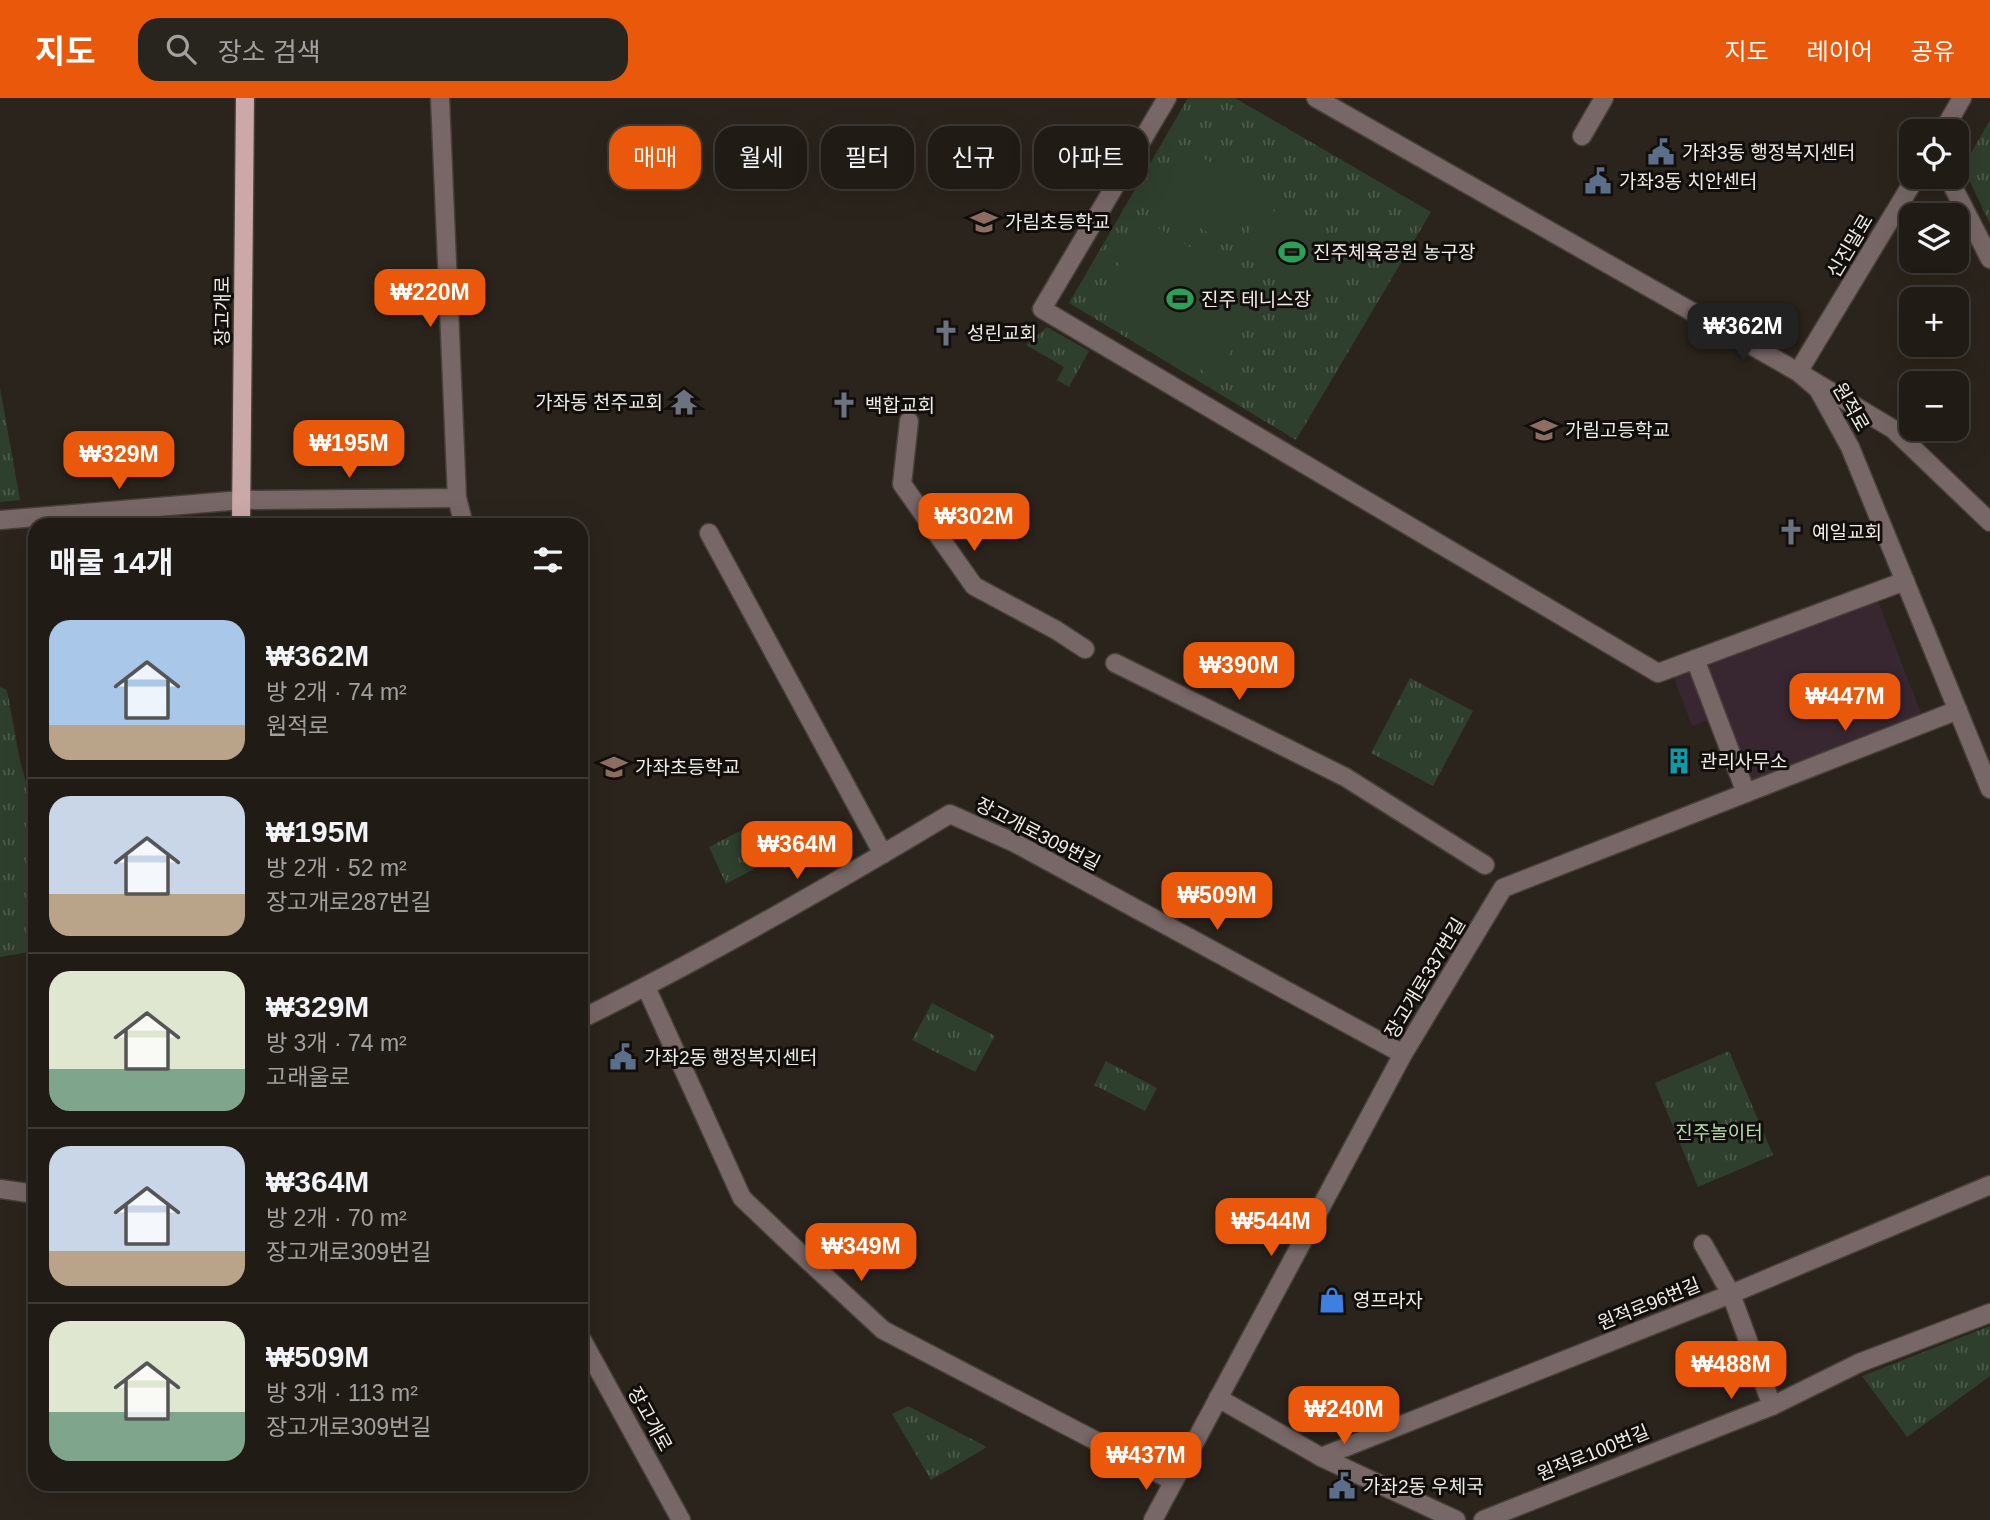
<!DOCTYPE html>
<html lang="ko">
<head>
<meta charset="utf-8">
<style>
  :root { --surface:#201b15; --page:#28241e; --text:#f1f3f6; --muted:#a2a1a0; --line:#3d3934; --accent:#ea580c }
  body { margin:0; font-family:Arial,"Noto Sans KR",sans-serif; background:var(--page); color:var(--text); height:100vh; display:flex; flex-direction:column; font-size:26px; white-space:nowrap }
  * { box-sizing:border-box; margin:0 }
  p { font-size:23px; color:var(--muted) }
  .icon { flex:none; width:38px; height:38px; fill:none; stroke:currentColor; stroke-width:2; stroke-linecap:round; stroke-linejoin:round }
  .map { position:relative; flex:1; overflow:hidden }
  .details { position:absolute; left:28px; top:420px; width:560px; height:973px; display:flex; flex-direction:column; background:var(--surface); border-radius:21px; box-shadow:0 7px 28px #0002,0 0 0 2px var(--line) }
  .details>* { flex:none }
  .guide { position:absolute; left:609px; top:28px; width:665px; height:63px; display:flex; gap:14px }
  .controls { position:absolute; left:1899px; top:21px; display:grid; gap:14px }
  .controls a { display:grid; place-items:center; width:70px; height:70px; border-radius:14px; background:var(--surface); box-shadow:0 7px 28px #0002,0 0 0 2px var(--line); font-size:35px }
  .price { position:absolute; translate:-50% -60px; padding:0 16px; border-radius:14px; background:var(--accent); color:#fff; font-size:23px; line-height:46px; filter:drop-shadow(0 2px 4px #0008) }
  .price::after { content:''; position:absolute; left:50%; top:42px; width:21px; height:16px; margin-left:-10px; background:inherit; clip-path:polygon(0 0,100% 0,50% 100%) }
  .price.current { background:#222; color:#fff }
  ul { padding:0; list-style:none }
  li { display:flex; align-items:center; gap:21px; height:175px; padding:0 21px }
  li+li { border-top:2px solid var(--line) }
  li span { display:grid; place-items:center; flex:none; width:196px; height:140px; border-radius:21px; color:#555 }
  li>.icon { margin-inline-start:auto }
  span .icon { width:84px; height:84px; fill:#fffc; stroke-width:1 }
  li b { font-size:30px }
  h2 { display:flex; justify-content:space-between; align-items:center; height:84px; padding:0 21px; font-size:30px }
  .chip { padding:0 24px; border-radius:21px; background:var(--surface); box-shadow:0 7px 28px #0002,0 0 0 2px var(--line); font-size:24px; line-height:63px }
  .chip.current { background:var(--accent); color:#fff }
  header { display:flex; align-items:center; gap:42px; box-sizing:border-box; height:98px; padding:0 35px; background:var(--accent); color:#fff }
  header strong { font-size:33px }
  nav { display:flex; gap:38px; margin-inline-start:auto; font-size:24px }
  .search { width:490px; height:63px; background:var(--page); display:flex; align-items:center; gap:18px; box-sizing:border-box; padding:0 24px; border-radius:21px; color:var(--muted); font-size:26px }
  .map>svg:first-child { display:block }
  .commercial { fill:#382731 }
  .grass { fill:url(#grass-tufts) }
  .pitch { fill:#2f3f2d }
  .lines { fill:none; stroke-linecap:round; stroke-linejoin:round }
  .minor-casing { stroke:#474038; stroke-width:21 }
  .major-casing { stroke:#474038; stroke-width:21 }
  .minor { stroke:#786767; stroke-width:18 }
  .major { stroke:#caa9a8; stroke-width:18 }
  .labels { text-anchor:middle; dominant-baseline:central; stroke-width:6; stroke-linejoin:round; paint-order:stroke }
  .poi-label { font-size:19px; fill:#f1ece7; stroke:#110e0b; text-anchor:start }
  .street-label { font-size:19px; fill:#f1ece7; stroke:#110e0b }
  .park-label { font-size:19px; fill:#b4dcae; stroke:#110e0b }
</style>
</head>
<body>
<header>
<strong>지도</strong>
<div class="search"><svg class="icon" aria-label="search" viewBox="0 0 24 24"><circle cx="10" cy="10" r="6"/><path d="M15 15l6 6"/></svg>장소 검색</div>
<nav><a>지도</a><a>레이어</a><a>공유</a></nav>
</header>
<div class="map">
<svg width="1990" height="1422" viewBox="0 0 1990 1422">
  <defs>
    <pattern id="grass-tufts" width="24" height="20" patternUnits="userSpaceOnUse" patternTransform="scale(1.75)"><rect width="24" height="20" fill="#2f3f2d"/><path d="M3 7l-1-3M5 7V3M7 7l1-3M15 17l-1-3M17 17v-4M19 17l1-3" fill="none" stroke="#4e5b4b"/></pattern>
  </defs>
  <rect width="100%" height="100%" fill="#2b241c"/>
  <!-- commercial -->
  <path class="commercial" d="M1877,500L1921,616L1750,683L1724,616L1692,628L1673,577Z"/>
  <!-- grass -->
  <g class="grass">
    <path d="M1188,0H1235L1431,114L1296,342L1069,205Z"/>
    <path d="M1990,22V126L1963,69Z"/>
    <path d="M1047,229L1089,253L1069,289L1057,282L1064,269L1026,247Z"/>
    <path d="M0,290L20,402L0,404Z"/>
    <path d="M1410,580L1473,613L1433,688L1371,655Z"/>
    <path d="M0,589L7,592L20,663L35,714V853L0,859Z"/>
    <path d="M744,731L761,767L726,786L709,749Z"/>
    <path d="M932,905L995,938L975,974L912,942Z"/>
    <path d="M1729,953L1773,1057L1698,1089L1655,985Z"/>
    <path d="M1106,963L1157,990L1145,1013L1094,987Z"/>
    <path d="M1990,1228V1278L1907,1339L1862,1278Z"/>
    <path d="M908,1308L987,1349L931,1382L892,1316Z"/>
  </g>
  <!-- pitch -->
  <g class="pitch">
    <path d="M1183,49L1262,94L1231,148L1153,103Z"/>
    <path d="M1265,108L1346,155L1320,201L1238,154Z"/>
    <path d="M1145,122L1266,195L1215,280L1094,207Z"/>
  </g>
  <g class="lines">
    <!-- minor casing -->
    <g class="minor-casing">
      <g id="minor">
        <path d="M440,0L457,400L464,427"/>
        <path d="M1167,0L1042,211L1658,575L1905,483"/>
        <path d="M1316,0L1798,274L1818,291L1850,349L1990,691"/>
        <path d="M1943,33L1962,0"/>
        <path d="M1582,38L1604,0"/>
        <path d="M1916,79L1798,274L1893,331L1990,424"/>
        <path d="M1948,79L1990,161"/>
        <path d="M909,323L902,386L974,488L1056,532L1085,551"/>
        <path d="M0,422L242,402L457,400"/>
        <path d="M709,435L883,756"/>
        <path d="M1695,561L1746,695"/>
        <path d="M1115,565L1345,679L1485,767"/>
        <path d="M646,889L742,1100L801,1156L883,1232L1173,1383"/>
        <path d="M581,921C707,859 830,788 950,716L1015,745L1403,956"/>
        <path d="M0,1091L35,1096"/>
        <path d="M1703,1146L1731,1196L1772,1308"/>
        <path d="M581,1240L681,1422"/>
        <path d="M1218,1300L1321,1359L1456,1422"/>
        <path d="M1321,1359L1731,1196L1990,1087"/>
        <path d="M1153,1422L1403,956L1503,790L1958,612"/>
        <path d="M1483,1422L1772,1308L1859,1265L1990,1215"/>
      </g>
    </g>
    <!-- major casing -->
    <g class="major-casing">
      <path id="major" d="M241,427L245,0"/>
    </g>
    <!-- minor -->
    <use href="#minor" class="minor"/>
    <!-- major -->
    <use href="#major" class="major"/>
  </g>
  <!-- icons -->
  <defs>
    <g id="civic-bare" transform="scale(2.1)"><path d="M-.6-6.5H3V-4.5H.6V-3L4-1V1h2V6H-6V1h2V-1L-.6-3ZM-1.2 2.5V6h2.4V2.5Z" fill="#5c6f8a" stroke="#110e0b" stroke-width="2.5" paint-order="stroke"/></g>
    <g id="school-bare" transform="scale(2.1)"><path d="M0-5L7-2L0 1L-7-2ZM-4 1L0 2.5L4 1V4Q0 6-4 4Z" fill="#8d6e63" stroke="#110e0b" stroke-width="2.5" paint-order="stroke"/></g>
    <g id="stadium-bare" transform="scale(2.1)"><path d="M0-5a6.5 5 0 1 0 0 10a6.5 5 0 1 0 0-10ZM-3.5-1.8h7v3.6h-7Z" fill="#2e9e5b" stroke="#110e0b" stroke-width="2.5" paint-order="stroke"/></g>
    <g id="church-bare" transform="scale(2.1)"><path d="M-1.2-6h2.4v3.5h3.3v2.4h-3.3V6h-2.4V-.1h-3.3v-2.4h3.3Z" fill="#6b7280" stroke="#110e0b" stroke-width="2.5" paint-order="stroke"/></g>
    <g id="temple-bare" transform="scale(2.1)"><path d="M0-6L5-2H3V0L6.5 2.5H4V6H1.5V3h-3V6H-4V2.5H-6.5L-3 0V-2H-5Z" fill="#6b7280" stroke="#110e0b" stroke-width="2.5" paint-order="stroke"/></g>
    <g id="building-bare" transform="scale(2.1)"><path d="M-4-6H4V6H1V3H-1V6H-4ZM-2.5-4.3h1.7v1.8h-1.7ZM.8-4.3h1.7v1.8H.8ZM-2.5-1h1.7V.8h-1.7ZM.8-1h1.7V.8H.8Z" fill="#0f9aa8" stroke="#110e0b" stroke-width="2.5" paint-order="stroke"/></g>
    <g id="shop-bare" transform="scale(2.1)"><path d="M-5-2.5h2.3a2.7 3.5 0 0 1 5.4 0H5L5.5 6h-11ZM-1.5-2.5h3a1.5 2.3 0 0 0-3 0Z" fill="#3f7fe0" stroke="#110e0b" stroke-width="2.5" paint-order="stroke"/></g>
  </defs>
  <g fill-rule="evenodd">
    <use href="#civic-bare" x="1661" y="54"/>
    <use href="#civic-bare" x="1598" y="83"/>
    <use href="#school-bare" x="984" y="124"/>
    <use href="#stadium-bare" x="1292" y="154"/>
    <use href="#stadium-bare" x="1180" y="201"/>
    <use href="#church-bare" x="946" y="235"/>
    <use href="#temple-bare" x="684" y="304"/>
    <use href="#church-bare" x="844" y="307"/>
    <use href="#school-bare" x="1544" y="332"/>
    <use href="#church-bare" x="1791" y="434"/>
    <use href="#building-bare" x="1679" y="663"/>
    <use href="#school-bare" x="614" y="669"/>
    <use href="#civic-bare" x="623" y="959"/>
    <use href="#shop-bare" x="1332" y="1202"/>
    <use href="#civic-bare" x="1342" y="1388"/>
  </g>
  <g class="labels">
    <!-- poi labels -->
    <g class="poi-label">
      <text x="1682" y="54">가좌3동 행정복지센터</text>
      <text x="1619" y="83">가좌3동 치안센터</text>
      <text x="1005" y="124">가림초등학교</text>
      <text x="1313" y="154">진주체육공원 농구장</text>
      <text x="1201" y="201">진주 테니스장</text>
      <text x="967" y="235">성린교회</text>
      <text x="663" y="304" text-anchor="end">가좌동 천주교회</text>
      <text x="865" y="307">백합교회</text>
      <text x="1565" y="332">가림고등학교</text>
      <text x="1812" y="434">예일교회</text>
      <text x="1700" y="663">관리사무소</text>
      <text x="635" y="669">가좌초등학교</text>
      <text x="644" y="959">가좌2동 행정복지센터</text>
      <text x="1353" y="1202">영프라자</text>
      <text x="1363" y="1388">가좌2동 우체국</text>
    </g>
    <!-- street labels -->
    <g class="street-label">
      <text transform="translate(1850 148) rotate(-59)">신진말로</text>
      <text transform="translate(222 213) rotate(-90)">장고개로</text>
      <text transform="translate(1851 309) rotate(60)">원적로</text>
      <text transform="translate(1038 736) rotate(27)">장고개로309번길</text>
      <text transform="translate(1425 880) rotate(-59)">장고개로337번길</text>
      <text transform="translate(1649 1206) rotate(-22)">원적로96번길</text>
      <text transform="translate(650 1321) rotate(61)">장고개로</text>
      <text transform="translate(1593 1355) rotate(-22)">원적로100번길</text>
    </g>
    <!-- park labels -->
    <g class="park-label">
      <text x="1719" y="1034">진주놀이터</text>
    </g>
  </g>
</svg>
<div class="controls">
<a><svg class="icon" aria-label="locate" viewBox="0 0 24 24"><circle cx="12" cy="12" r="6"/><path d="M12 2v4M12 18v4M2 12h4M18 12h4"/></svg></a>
<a><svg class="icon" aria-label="layers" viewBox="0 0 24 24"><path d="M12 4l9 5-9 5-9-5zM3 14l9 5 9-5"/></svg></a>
<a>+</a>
<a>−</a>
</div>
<b class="price" style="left:430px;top:231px">₩220M</b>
<b class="price current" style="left:1743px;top:265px">₩362M</b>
<b class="price" style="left:349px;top:382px">₩195M</b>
<b class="price" style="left:119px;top:393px">₩329M</b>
<b class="price" style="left:974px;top:455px">₩302M</b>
<b class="price" style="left:1239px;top:604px">₩390M</b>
<b class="price" style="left:1845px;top:635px">₩447M</b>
<b class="price" style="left:797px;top:783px">₩364M</b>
<b class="price" style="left:1217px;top:834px">₩509M</b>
<b class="price" style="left:1271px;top:1160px">₩544M</b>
<b class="price" style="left:861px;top:1185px">₩349M</b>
<b class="price" style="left:1731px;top:1303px">₩488M</b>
<b class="price" style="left:1344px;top:1348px">₩240M</b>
<b class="price" style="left:1146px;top:1394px">₩437M</b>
<div class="guide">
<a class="chip current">매매</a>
<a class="chip">월세</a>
<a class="chip">필터</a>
<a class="chip">신규</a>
<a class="chip">아파트</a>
</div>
<section class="details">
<h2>매물 14개<svg class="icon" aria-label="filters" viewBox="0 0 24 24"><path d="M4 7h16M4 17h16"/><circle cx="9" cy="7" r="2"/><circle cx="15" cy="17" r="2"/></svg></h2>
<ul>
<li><span style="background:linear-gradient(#a9c7e8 75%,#b9a48a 0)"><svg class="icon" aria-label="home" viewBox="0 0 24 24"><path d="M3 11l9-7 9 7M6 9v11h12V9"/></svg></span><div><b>₩362M</b><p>방 2개 · 74 m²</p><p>원적로</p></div></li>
<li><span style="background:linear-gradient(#c9d6e8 70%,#b9a48a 0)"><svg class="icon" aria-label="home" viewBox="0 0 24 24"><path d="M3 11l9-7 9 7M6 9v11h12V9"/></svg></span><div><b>₩195M</b><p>방 2개 · 52 m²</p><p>장고개로287번길</p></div></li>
<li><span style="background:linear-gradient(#dfe7d0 70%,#7fa58c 0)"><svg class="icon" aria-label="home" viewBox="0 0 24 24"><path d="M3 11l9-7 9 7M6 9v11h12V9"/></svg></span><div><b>₩329M</b><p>방 3개 · 74 m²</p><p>고래울로</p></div></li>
<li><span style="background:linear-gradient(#c9d6e8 75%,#b9a48a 0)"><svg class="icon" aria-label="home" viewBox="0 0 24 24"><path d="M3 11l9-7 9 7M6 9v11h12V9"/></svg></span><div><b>₩364M</b><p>방 2개 · 70 m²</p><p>장고개로309번길</p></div></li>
<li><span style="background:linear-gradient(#dfe7d0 65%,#7fa58c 0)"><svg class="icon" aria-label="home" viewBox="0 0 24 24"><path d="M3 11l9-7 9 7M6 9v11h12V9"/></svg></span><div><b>₩509M</b><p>방 3개 · 113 m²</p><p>장고개로309번길</p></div></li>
</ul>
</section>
</div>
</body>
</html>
